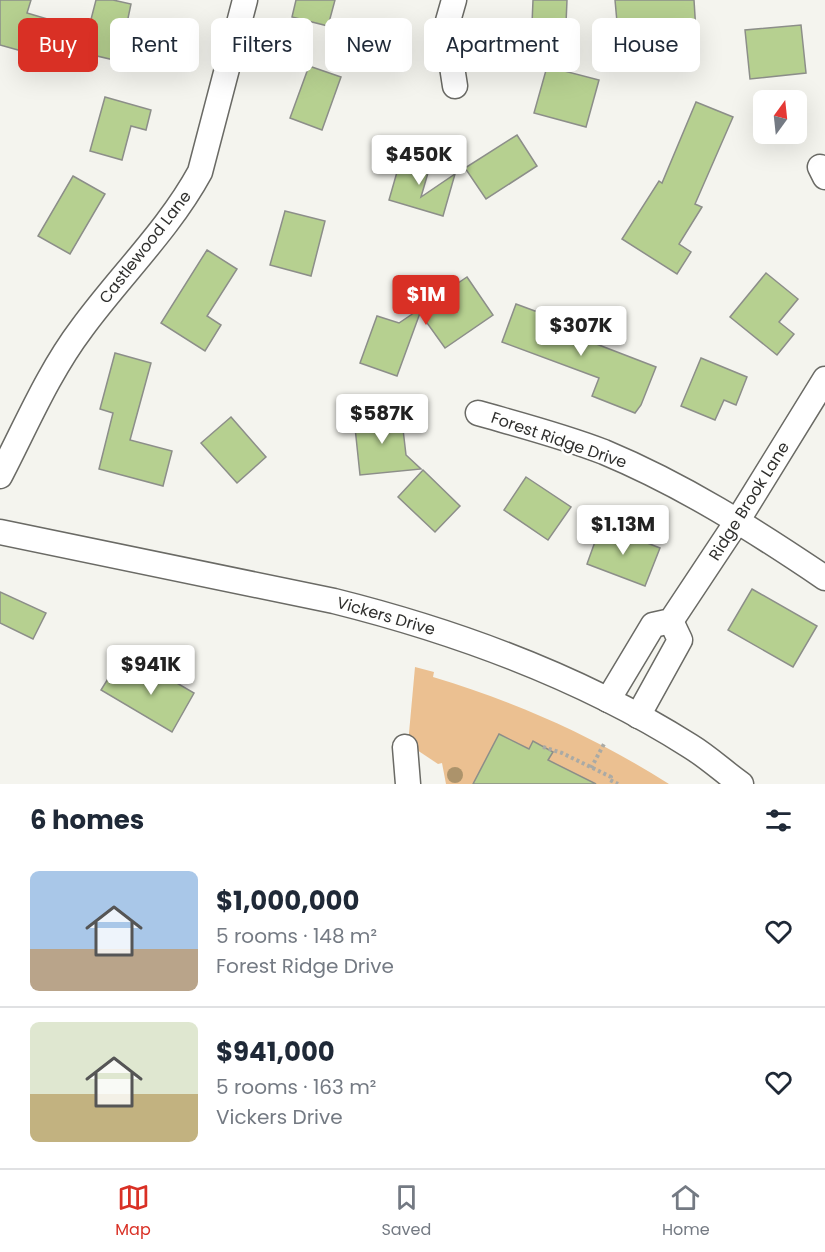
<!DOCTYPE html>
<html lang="en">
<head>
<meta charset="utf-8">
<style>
  :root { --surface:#fff; --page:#f6f6f7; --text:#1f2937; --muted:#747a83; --line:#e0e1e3; --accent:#d93025 }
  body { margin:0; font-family:Poppins,sans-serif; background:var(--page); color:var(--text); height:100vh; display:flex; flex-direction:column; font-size:22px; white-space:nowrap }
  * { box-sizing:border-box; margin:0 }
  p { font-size:20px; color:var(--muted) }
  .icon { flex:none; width:33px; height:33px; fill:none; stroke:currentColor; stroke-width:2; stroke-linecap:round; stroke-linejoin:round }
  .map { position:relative; height:784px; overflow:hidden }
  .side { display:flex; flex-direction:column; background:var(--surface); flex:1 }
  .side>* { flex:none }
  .hud { position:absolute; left:18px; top:18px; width:789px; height:54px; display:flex; gap:12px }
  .needle { width:39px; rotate:15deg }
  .controls { position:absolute; left:753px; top:90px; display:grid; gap:12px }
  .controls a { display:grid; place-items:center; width:54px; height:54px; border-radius:9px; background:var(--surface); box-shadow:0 6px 24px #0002; font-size:30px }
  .price { position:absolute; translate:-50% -51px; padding:0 14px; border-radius:6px; background:#fff; color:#222; font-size:20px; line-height:39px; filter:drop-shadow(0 2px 3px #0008) }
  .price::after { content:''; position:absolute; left:50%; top:36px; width:18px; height:14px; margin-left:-9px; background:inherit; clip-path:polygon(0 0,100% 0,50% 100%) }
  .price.on { background:var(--accent); color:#fff }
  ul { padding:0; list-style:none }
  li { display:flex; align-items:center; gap:18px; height:150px; padding:0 30px }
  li+li { border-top:2px solid var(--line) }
  li span { display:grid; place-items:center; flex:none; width:168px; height:120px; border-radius:9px; color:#555 }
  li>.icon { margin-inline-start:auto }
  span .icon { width:72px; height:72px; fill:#fffc; stroke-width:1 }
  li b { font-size:26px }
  h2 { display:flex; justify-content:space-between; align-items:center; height:72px; padding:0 30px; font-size:26px }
  .chip { padding:0 21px; border-radius:9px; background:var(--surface); box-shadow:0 6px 24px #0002; font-size:21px; line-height:54px }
  .chip.on { background:var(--accent); color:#fff }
  .tab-bar { display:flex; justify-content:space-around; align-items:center; height:84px; border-top:2px solid var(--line); background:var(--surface); font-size:16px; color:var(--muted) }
  .tab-bar a { display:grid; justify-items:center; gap:3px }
  .tab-bar .on { color:var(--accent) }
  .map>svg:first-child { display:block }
  .green { fill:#ebc091 }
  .building { fill:#b6d090; stroke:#8c8e89; stroke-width:1.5 }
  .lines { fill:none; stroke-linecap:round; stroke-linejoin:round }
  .minor-casing { stroke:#6a6a65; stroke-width:27 }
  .path { stroke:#aaaaa5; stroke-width:4; stroke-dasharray:3 3; stroke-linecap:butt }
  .minor { stroke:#fff; stroke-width:24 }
  .tree { fill:#ac936b }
  .labels { text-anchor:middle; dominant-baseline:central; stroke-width:5; stroke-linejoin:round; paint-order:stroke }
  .street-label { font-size:16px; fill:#2f2f2d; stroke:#fffffe }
</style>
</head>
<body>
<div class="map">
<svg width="825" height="784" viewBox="0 0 825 784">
  <rect width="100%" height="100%" fill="#f4f4ee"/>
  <!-- green -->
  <path class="green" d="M415,667L434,672L433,677C516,702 595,737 669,784H446L442,763L438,764L408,744Z"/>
  <!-- building -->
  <g class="building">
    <path d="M0,0H31L27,13L88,31L96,0H113L131,4L127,23L149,28L140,66L58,47L54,60L0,45Z"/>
    <path d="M296,0H335L328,26L292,17Z"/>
    <path d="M533,0H567L564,71L599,80L586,127L534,113L552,49L531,48Z"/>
    <path d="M615,0H694L696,32L637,36L636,21L617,22Z"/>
    <path d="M801,25L806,73L750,79L745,30Z"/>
    <path d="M309,66L341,77L322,130L290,118Z"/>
    <path d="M105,97L151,110L146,130L131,126L122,160L90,151Z"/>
    <path d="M696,102L733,117L695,204L702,207L679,244L691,252L677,274L622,239L659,181L662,183Z"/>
    <path d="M517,135L537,166L486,199L465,168Z"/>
    <path d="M403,151L432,159L421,197L455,174L443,216L389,200Z"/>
    <path d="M73,176L105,194L70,254L38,236Z"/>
    <path d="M285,211L325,221L311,276L270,265Z"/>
    <path d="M207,250L237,269L207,316L221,325L205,351L161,323Z"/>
    <path d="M766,273L798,299L779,322L794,334L777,355L730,317Z"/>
    <path d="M467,277L493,315L445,348L420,313L397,376L360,363L377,316L399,323Z"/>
    <path d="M516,304L589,331L586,340L656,367L641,405L635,413L592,396L599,378L502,342Z"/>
    <path d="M115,353L151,363L130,440L172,451L163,486L99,469L113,413L100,409Z"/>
    <path d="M701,358L747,377L736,405L724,400L715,420L681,406Z"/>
    <path d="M401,412L406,455L421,469L360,475L354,418Z"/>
    <path d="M231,417L266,457L237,483L201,443Z"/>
    <path d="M423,470L460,506L435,532L398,497Z"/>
    <path d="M526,477L571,507L548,540L504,510Z"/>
    <path d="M601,525L660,548L645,586L587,564Z"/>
    <path d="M752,589L817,626L793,667L728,630Z"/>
    <path d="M0,592L46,613L33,639L0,623Z"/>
    <path d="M146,665L194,693L172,732L101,690L114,669L136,682Z"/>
    <path d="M499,734L529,749L533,741L553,752L548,760L596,784H473Z"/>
  </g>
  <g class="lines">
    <!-- minor casing -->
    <g class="minor-casing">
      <g id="minor">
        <path d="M454,0L446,28L455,86"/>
        <path d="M820,167L825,177"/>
        <path d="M478,413C520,425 563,436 604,452C683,485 754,530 825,578"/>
        <path d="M0,476C26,426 48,373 82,328C120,276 169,229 200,172L245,0"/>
        <path d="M0,532L334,601C458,632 581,677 690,746C708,757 724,772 741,784"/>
        <path d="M608,700L653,625L671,621L738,520L825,379"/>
        <path d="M638,716L680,640L671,621"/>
        <path d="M405,747L408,784"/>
      </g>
    </g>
    <!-- path -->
    <g class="path">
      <path d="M543,747L562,753L611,777L610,780L618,784"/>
      <path d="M591,768L604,744"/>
    </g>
    <!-- minor -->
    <use href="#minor" class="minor"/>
  </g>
  <!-- trees -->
  <circle class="tree" cx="455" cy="775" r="8"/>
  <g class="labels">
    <!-- street labels -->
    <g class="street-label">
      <text transform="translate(145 247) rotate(-52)">Castlewood Lane</text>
      <text transform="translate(559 440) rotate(19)">Forest Ridge Drive</text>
      <text transform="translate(749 501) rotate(-58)">Ridge Brook Lane</text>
      <text transform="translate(386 616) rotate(16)">Vickers Drive</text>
    </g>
  </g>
</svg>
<div class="controls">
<a><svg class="needle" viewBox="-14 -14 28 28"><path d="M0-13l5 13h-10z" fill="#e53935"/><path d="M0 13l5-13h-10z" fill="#747a83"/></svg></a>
</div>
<b class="price" style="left:419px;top:186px">$450K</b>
<b class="price on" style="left:426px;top:326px">$1M</b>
<b class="price" style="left:581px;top:357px">$307K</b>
<b class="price" style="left:382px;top:445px">$587K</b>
<b class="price" style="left:623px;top:556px">$1.13M</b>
<b class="price" style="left:151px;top:696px">$941K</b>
<div class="hud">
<a class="chip on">Buy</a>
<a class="chip">Rent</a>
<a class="chip">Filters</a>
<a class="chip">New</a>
<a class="chip">Apartment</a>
<a class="chip">House</a>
</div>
</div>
<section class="side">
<h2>6 homes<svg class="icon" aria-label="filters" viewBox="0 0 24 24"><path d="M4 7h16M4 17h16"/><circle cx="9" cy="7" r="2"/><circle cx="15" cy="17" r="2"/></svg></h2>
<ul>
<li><span style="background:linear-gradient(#a9c7e8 65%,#b9a48a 0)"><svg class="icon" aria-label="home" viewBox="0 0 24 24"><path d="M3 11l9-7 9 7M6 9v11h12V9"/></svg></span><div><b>$1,000,000</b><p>5 rooms · 148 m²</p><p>Forest Ridge Drive</p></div><svg class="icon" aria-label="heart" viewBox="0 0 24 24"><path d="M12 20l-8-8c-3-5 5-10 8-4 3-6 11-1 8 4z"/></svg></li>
<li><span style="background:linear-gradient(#dfe7d0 60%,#c2b280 0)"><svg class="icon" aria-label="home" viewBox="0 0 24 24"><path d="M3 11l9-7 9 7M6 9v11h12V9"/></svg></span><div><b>$941,000</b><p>5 rooms · 163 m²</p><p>Vickers Drive</p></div><svg class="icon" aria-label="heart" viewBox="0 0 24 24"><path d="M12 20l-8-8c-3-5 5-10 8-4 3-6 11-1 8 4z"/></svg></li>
</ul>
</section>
<nav class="tab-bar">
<a class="on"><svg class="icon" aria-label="map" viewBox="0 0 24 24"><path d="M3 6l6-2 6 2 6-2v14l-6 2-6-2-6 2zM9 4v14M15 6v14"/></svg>Map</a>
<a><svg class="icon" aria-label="saved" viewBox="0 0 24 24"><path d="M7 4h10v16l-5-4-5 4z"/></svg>Saved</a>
<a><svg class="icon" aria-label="home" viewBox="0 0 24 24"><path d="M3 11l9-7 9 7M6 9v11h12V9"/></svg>Home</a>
</nav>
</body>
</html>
